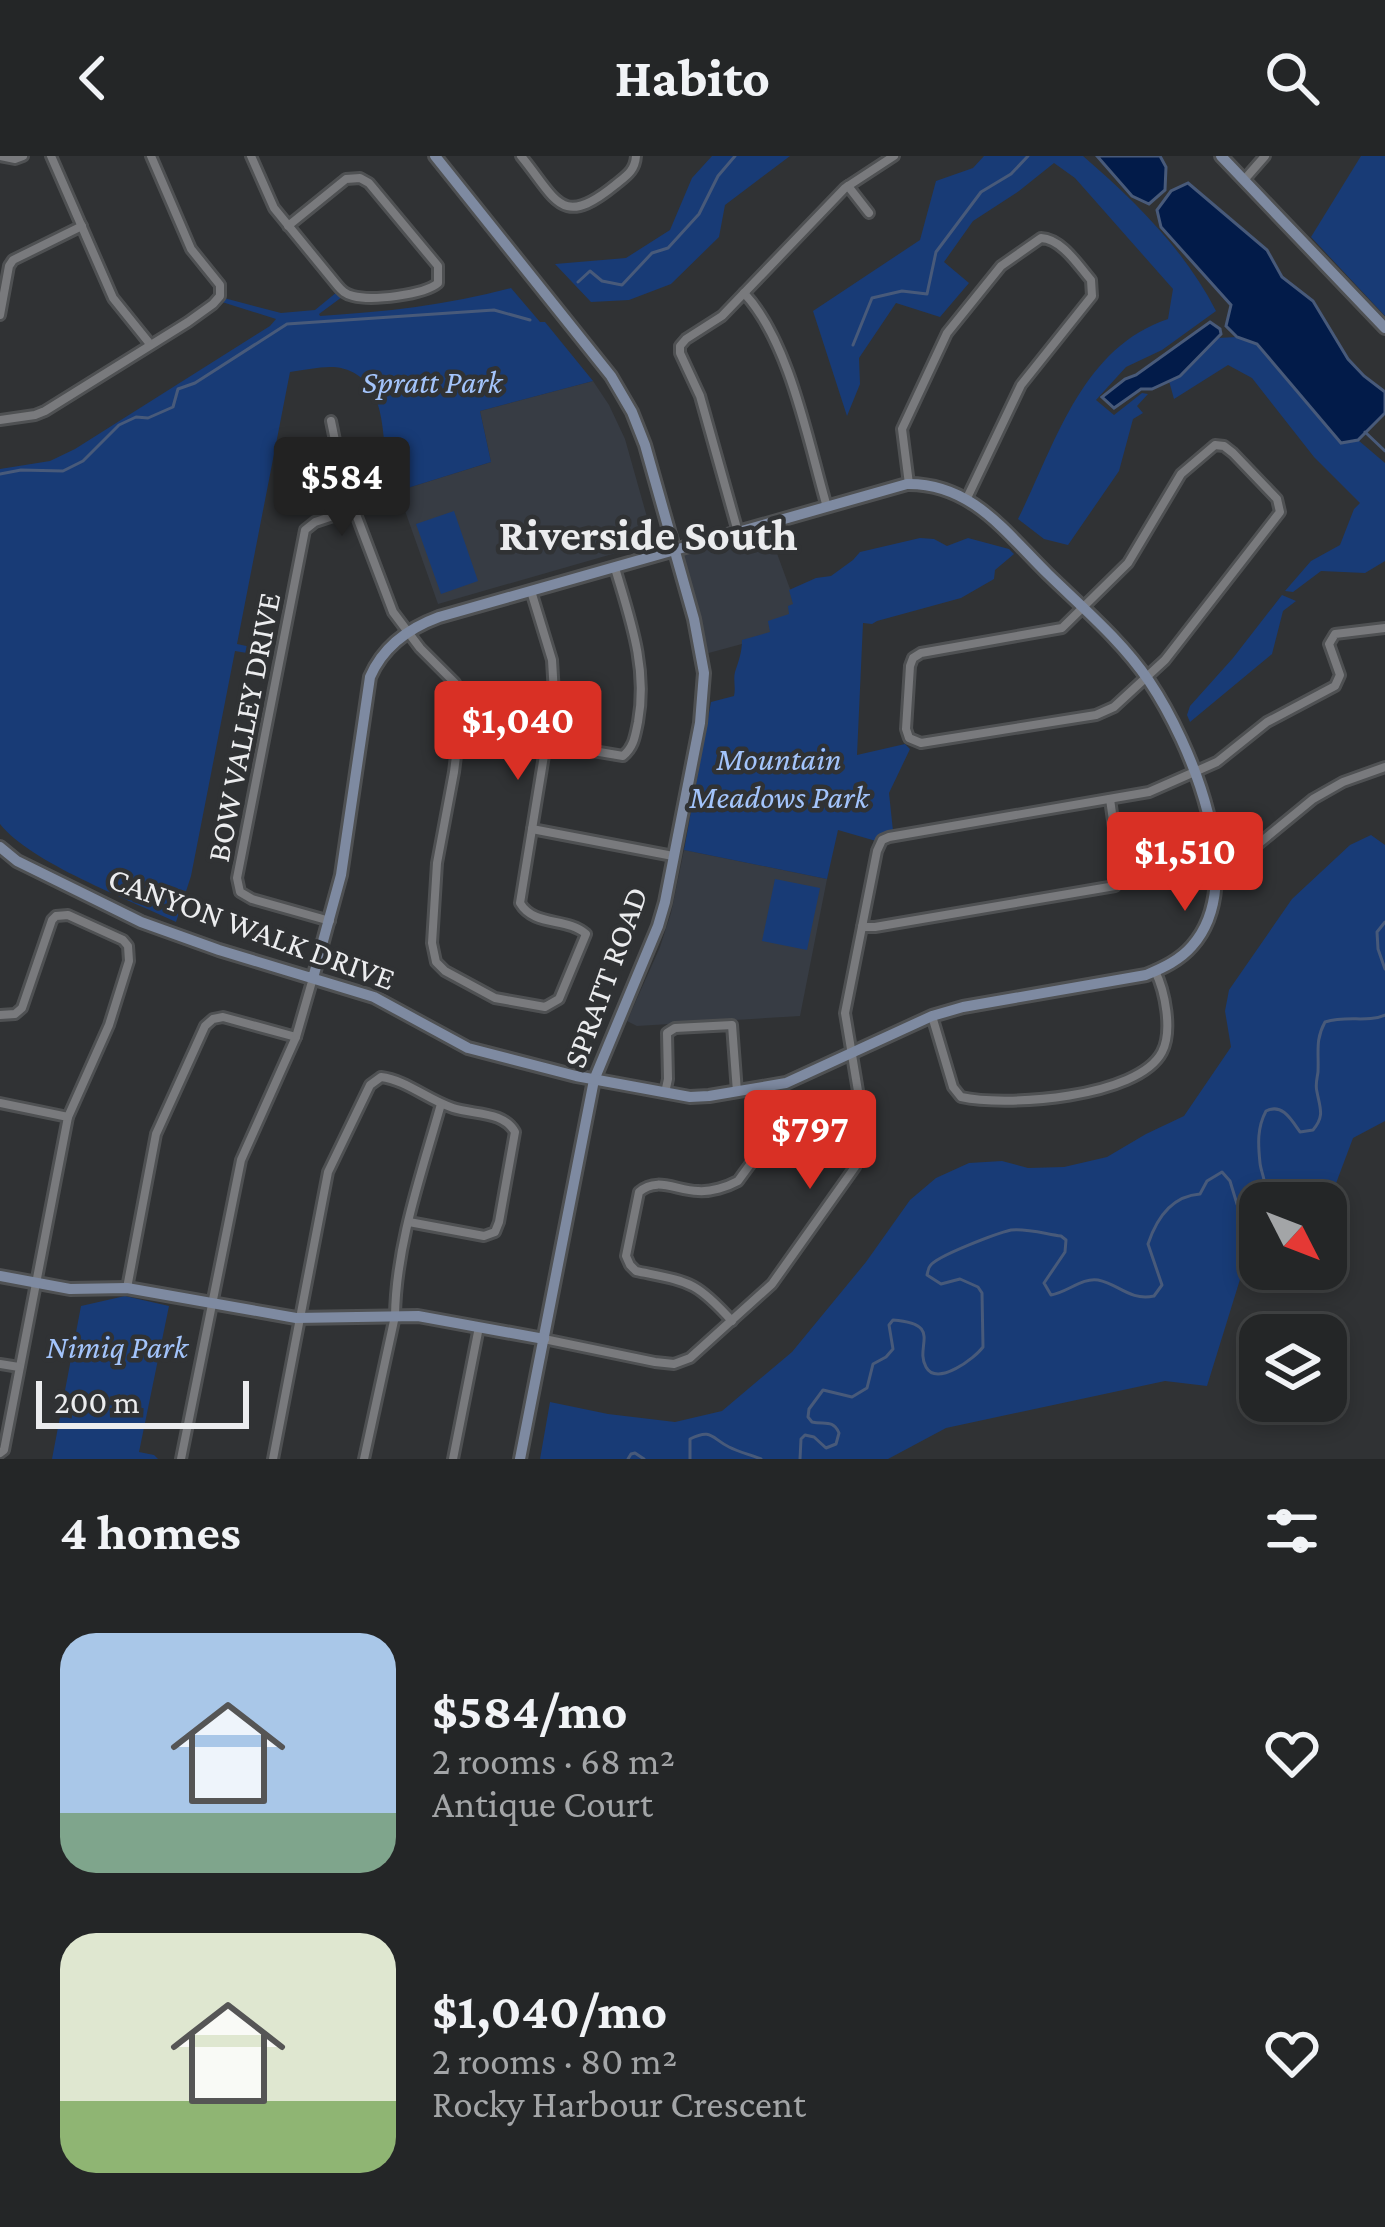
<!DOCTYPE html>
<html lang="en">
<head>
<meta charset="utf-8">
<style>
  :root { --surface:#242627; --page:#2c2e2f; --text:#f1f3f6; --muted:#a3a5a7; --line:#414344; --accent:#d93025 }
  body { margin:0; font-family:"Crimson Pro",serif; background:var(--page); color:var(--text); height:100vh; display:flex; flex-direction:column; font-size:45px; white-space:nowrap }
  * { box-sizing:border-box; margin:0 }
  p { font-size:39px; color:var(--muted) }
  .icon { flex:none; width:66px; height:66px; fill:none; stroke:currentColor; stroke-width:2; stroke-linecap:round; stroke-linejoin:round }
  .map { position:relative; height:1303px; overflow:hidden }
  .sheet { display:flex; flex-direction:column; background:var(--surface); flex:1 }
  .sheet>* { flex:none }
  .needle { width:78px; rotate:132deg }
  .buttons { position:absolute; left:1239px; top:1026px; display:grid; gap:24px }
  .buttons a { display:grid; place-items:center; width:108px; height:108px; border-radius:24px; background:var(--surface); box-shadow:0 6px 18px #0003,0 0 0 3px var(--line); font-size:60px }
  .scale { position:absolute; left:36px; bottom:30px; width:213px; box-sizing:border-box; padding-left:12px; border:6px solid #ebecee; border-top:0; font-size:33px; line-height:42px; white-space:nowrap; color:#ebecee; -webkit-text-stroke:9px #303234; paint-order:stroke }
  .price { position:absolute; translate:-50% -102px; padding:0 27px; border-radius:12px; background:var(--accent); color:#fff; font-size:39px; line-height:78px; filter:drop-shadow(0 3px 6px #0008) }
  .price::after { content:''; position:absolute; left:50%; top:72px; width:36px; height:27px; margin-left:-18px; background:inherit; clip-path:polygon(0 0,100% 0,50% 100%) }
  .price.current { background:#222; color:#fff }
  ul { padding:0; list-style:none }
  li { display:flex; align-items:center; gap:36px; height:300px; padding:0 60px }
  li span { display:grid; place-items:center; flex:none; width:336px; height:240px; border-radius:36px; color:#555 }
  li>.icon { margin-inline-start:auto }
  span .icon { width:144px; height:144px; fill:#fffc; stroke-width:1 }
  li b { font-size:51px }
  h2 { display:flex; justify-content:space-between; align-items:center; height:144px; padding:0 60px; font-size:51px }
  header { display:flex; justify-content:space-between; align-items:center; height:156px; padding:0 60px; background:var(--surface); font-size:54px; font-weight:700 }
  .map>svg:first-child { display:block }
  .built { fill:#373c44 }
  .green { fill:#183b76 }
  .water { fill:#021b49; stroke:#485a7a; stroke-width:3 }
  .lines { fill:none; stroke-linecap:round; stroke-linejoin:round }
  .stream { stroke:#485a7a; stroke-width:3 }
  .street-casing { stroke:#4f5153; stroke-width:14 }
  .secondary-casing { stroke:#4f5153; stroke-width:16 }
  .street { stroke:#797a7d; stroke-width:8 }
  .secondary { stroke:#7e8aa1; stroke-width:10 }
  .labels { text-anchor:middle; dominant-baseline:central; stroke-width:9; stroke-linejoin:round; paint-order:stroke }
  .park-label { font-size:33px; font-style:italic; fill:#a3c4fb; stroke:#303234 }
  .street-label { font-size:33px; fill:#ebecee; stroke:#303234 }
  .district-label { font-size:45px; font-weight:bold; fill:#ebecee; stroke:#303234 }
</style>
</head>
<body>
<header><svg class="icon" aria-label="back" viewBox="0 0 24 24"><path d="M15 5l-7 7 7 7"/></svg>Habito<svg class="icon" aria-label="search" viewBox="0 0 24 24"><circle cx="10" cy="10" r="6"/><path d="M15 15l6 6"/></svg></header>
<div class="map">
<svg width="1385" height="1303" viewBox="0 0 1385 1303">
  <rect width="100%" height="100%" fill="#303234"/>
  <!-- built -->
  <g class="built">
    <path d="M593,225L609,249L625,283L654,386L438,448L398,335L491,306L480,255Z"/>
    <path d="M768,373L797,452L794,460L775,479L705,498L679,397Z"/>
    <path d="M684,694L827,723L800,860L637,870L627,865L660,791L671,757Z"/>
  </g>
  <!-- green -->
  <g class="green">
    <path d="M712,0H790L725,49L719,81L671,128L629,144L591,146L555,108L626,102L670,74L692,22Z"/>
    <path d="M984,0H1083C1134,44 1185,94 1216,155L1162,194L1126,211L1096,244L1114,259L1142,237L1148,238L1137,250L1143,257L1133,263L1119,315L1068,389L1044,383L1018,363C1055,289 1081,192 1168,163L1173,133L1075,22L1054,7L1019,35L973,65L944,106L969,127L940,161L896,147L859,202L860,228L847,260L813,155L920,84L936,25L973,12Z"/>
    <path d="M1361,0H1385V160L1311,81Z"/>
    <path d="M511,132L540,166H545L593,225L480,255L491,306L398,335L386,301L349,314L347,308L385,294C382,262 380,221 341,212C327,209 305,214 290,216L237,488L271,495L270,501L235,495L191,720L176,766C128,743 31,707 0,668V313L50,305L75,293L270,170L276,163L222,146L224,142L281,157L315,154L337,136L342,141L319,158L320,160C384,156 449,149 511,132Z"/>
    <path d="M1237,181L1257,188L1340,287L1358,284L1385,307V405L1365,417L1321,415L1293,436L1285,435L1311,405L1340,389L1354,353L1360,347L1314,301L1252,222L1228,209L1174,243L1169,225L1181,220L1217,182Z"/>
    <path d="M454,355L478,425L441,438L416,368Z"/>
    <path d="M920,382L934,383L947,390L968,382L1009,393L1014,398L995,414L994,423L961,442L877,465L872,468L863,467L857,599L905,588L910,593L889,637L893,675L883,678L876,685L838,674L827,723L684,694L711,546L734,540C736,531 733,524 735,516C739,504 742,496 742,484L770,476L768,465L789,458L788,450L793,448L789,434L816,422L831,420L853,404L860,396Z"/>
    <path d="M1282,439L1296,445L1283,455L1272,498L1190,566L1187,559L1190,550L1233,502Z"/>
    <path d="M1371,679L1385,689V965L1353,982L1326,1054V1047H1260V1098L1246,1104L1207,1230L1165,1225L946,1272L888,1303H540L550,1246L608,1258L675,1266L722,1255L792,1196L866,1106L910,1044L936,1022L969,1007L1002,1005L1028,1012L1064,1011L1107,1001L1146,978L1184,960L1231,891L1225,855L1229,834L1292,743L1350,689Z"/>
    <path d="M775,723L820,732L807,794L762,785Z"/>
    <path d="M125,1140L169,1150L139,1296L154,1299L158,1303H52L81,1150Z"/>
  </g>
  <!-- water -->
  <g class="water">
    <path d="M1097,0H1160L1166,11L1165,34L1149,48L1132,40Z"/>
    <path d="M1188,27L1267,94L1282,121L1313,145L1348,203L1364,220L1385,236V257L1358,284L1341,287L1257,188L1237,181L1226,170L1231,149L1161,71L1157,54L1171,35Z"/>
    <path d="M1210,166L1220,173L1221,178L1180,220L1152,233H1141L1114,252L1102,241L1125,223L1136,219Z"/>
  </g>
  <g class="lines">
    <!-- stream -->
    <g class="stream">
      <path d="M578,126L590,115L602,125L622,129L652,97L668,92L699,58L718,20L735,0"/>
      <path d="M853,189L872,142L902,135L927,138L936,96L981,36L1011,18L1028,0"/>
      <path d="M1365,276L1385,295"/>
      <path d="M0,318L21,314L63,315L83,305L119,269L136,261L148,262L173,251L178,233L195,227L287,168L494,154L530,164"/>
      <path d="M1385,766L1377,776L1378,793L1385,813"/>
      <path d="M628,1303L631,1298L635,1297L644,1303"/>
      <path d="M690,1303V1283C712,1272 711,1282 729,1291C739,1296 751,1299 761,1303"/>
      <path d="M800,1303L801,1283L805,1279L814,1281L826,1292L836,1288L839,1277C833,1263 824,1269 812,1266L808,1261L809,1253L823,1234L852,1241L867,1232L873,1208L886,1201L893,1193L889,1169L893,1164C944,1168 914,1190 926,1211C937,1231 975,1202 983,1191L982,1137L978,1131L960,1123L941,1128L927,1119C928,1116 928,1112 930,1110C936,1100 998,1077 1011,1074C1026,1072 1046,1078 1061,1080L1066,1084L1065,1096L1044,1127L1051,1139C1066,1137 1083,1121 1098,1124C1119,1128 1129,1145 1154,1140L1162,1129L1148,1088C1157,1061 1172,1040 1200,1038L1207,1025L1222,1016L1230,1025L1237,1048L1247,1051C1253,1047 1260,1045 1263,1038C1268,1028 1261,1017 1260,1007C1258,988 1257,972 1266,955C1282,947 1291,963 1300,976L1313,974C1325,960 1320,952 1317,936C1315,929 1317,923 1318,916C1319,896 1315,884 1325,866C1348,859 1367,867 1385,859"/>
    </g>
    <!-- street casing -->
    <g class="street-casing">
      <g id="street">
        <path d="M0,0L15,3L23,0"/>
        <path d="M51,0L113,142L150,188"/>
        <path d="M251,0L274,52L337,129C342,135 345,138 353,140C372,145 424,139 438,127V110L369,27L360,22L346,23L288,70"/>
        <path d="M521,0C557,44 561,73 615,29C626,20 635,15 636,0"/>
        <path d="M1244,24L1265,0"/>
        <path d="M848,30L869,57"/>
        <path d="M744,137C790,186 808,286 827,351"/>
        <path d="M0,159L9,110L13,104L82,70"/>
        <path d="M0,264L35,259L45,255L188,166L213,148L220,140V129L191,93L151,0"/>
        <path d="M331,265L339,304L354,353L393,456L420,492L455,527L463,544L454,616L437,707L432,787L436,806L445,815L495,842L545,851L559,843L586,778C567,761 534,771 520,747L554,538L552,504L531,435"/>
        <path d="M1215,289L1224,290L1233,297L1277,343L1280,356L1165,504L1114,551L1096,559L921,587L909,582L906,573L910,510L913,502L921,497L1062,472L1128,407L1181,318Z"/>
        <path d="M909,328L902,273L947,177L1001,110L1041,82C1062,83 1078,109 1091,124L1092,140L1021,229L967,342"/>
        <path d="M738,376L700,240L680,197V190L686,183L722,160L845,32L894,0"/>
        <path d="M546,587L623,600C634,591 635,580 638,566C648,512 630,463 615,412"/>
        <path d="M532,673L673,700"/>
        <path d="M1215,704L1245,699L1313,643L1343,626L1385,611"/>
        <path d="M330,765L252,743L240,736L237,722L305,374L315,366L354,353"/>
        <path d="M862,771H875L1115,730L1121,722L1110,643"/>
        <path d="M0,859L15,858L22,852L52,764L56,760L68,759L123,784L128,790L129,805L109,869L68,961L4,1294L0,1297"/>
        <path d="M932,860L953,931L961,941C1006,951 1138,942 1162,896C1173,875 1165,835 1155,815"/>
        <path d="M665,937L668,923L667,877L675,872L732,869L737,936"/>
        <path d="M0,947L68,961"/>
        <path d="M127,1132L156,978L205,870L213,863L223,861L296,881"/>
        <path d="M732,1165C695,1124 689,1126 636,1115L630,1109L626,1100L639,1036C657,1020 677,1035 698,1035C711,1036 727,1031 738,1025C767,984 775,984 767,932"/>
        <path d="M544,1183L655,1206L674,1208L690,1202L772,1128L855,1011L862,992L861,953L845,857L877,695L882,684L889,681L1149,636L1217,606L1267,566L1335,530L1340,519L1329,488L1335,478L1385,472"/>
        <path d="M0,1208L19,1211"/>
        <path d="M181,1303L241,1004L296,881L313,822"/>
        <path d="M273,1303L328,1016L370,929L381,921C406,924 428,944 453,952C475,959 503,955 515,976L499,1066L495,1076L484,1080L409,1066"/>
        <path d="M364,1303L395,1160C396,1088 422,1016 441,948"/>
        <path d="M453,1303L479,1171"/>
      </g>
    </g>
    <!-- secondary casing -->
    <g class="secondary-casing">
      <g id="secondary">
        <path d="M435,0L611,220L632,256L645,289L694,463L704,517L700,567L665,746L658,770L594,924L520,1303"/>
        <path d="M1221,0L1385,172"/>
        <path d="M0,691L17,705L141,766L219,794L374,841L468,892L576,920L690,941L709,940L786,927L932,860L963,851L1146,819C1163,812 1180,804 1192,790C1250,725 1190,586 1149,525C1122,485 1083,452 1048,418C1006,377 972,327 907,328L439,461C409,472 383,491 370,521L341,719L313,822"/>
        <path d="M0,1120L70,1133L127,1132L296,1162L418,1160L544,1183"/>
      </g>
    </g>
    <!-- street -->
    <use href="#street" class="street"/>
    <!-- secondary -->
    <use href="#secondary" class="secondary"/>
  </g>
  <g class="labels">
    <!-- park labels -->
    <g class="park-label">
      <text x="432" y="225">Spratt Park</text>
      <text x="779" y="602">Mountain<tspan x="779" dy="38">Meadows Park</tspan></text>
      <text x="117" y="1190">Nimiq Park</text>
    </g>
    <!-- street labels -->
    <g class="street-label">
      <text transform="translate(243 571) rotate(-79)">BOW VALLEY DRIVE</text>
      <text transform="translate(252 772) rotate(20)">CANYON WALK DRIVE</text>
      <text transform="translate(605 821) rotate(-70)">SPRATT ROAD</text>
    </g>
    <!-- district labels -->
    <g class="district-label">
      <text x="648" y="379">Riverside South</text>
    </g>
  </g>
</svg>
<div class="buttons">
<a><svg class="needle" viewBox="-14 -14 28 28"><path d="M0-13l5 13h-10z" fill="#e53935"/><path d="M0 13l5-13h-10z" fill="#a3a5a7"/></svg></a>
<a><svg class="icon" aria-label="layers" viewBox="0 0 24 24"><path d="M12 4l9 5-9 5-9-5zM3 14l9 5 9-5"/></svg></a>
</div>
<div class="scale">200 m</div>
<b class="price current" style="left:342px;top:383px">$584</b>
<b class="price" style="left:518px;top:627px">$1,040</b>
<b class="price" style="left:1185px;top:758px">$1,510</b>
<b class="price" style="left:810px;top:1036px">$797</b>
</div>
<section class="sheet">
<h2>4 homes<svg class="icon" aria-label="filters" viewBox="0 0 24 24"><path d="M4 7h16M4 17h16"/><circle cx="9" cy="7" r="2"/><circle cx="15" cy="17" r="2"/></svg></h2>
<ul>
<li><span style="background:linear-gradient(#a9c7e8 75%,#7fa58c 0)"><svg class="icon" aria-label="home" viewBox="0 0 24 24"><path d="M3 11l9-7 9 7M6 9v11h12V9"/></svg></span><div><b>$584/mo</b><p>2 rooms · 68 m²</p><p>Antique Court</p></div><svg class="icon" aria-label="heart" viewBox="0 0 24 24"><path d="M12 20l-8-8c-3-5 5-10 8-4 3-6 11-1 8 4z"/></svg></li>
<li><span style="background:linear-gradient(#dfe7d0 70%,#8fb573 0)"><svg class="icon" aria-label="home" viewBox="0 0 24 24"><path d="M3 11l9-7 9 7M6 9v11h12V9"/></svg></span><div><b>$1,040/mo</b><p>2 rooms · 80 m²</p><p>Rocky Harbour Crescent</p></div><svg class="icon" aria-label="heart" viewBox="0 0 24 24"><path d="M12 20l-8-8c-3-5 5-10 8-4 3-6 11-1 8 4z"/></svg></li>
</ul>
</section>
</body>
</html>
